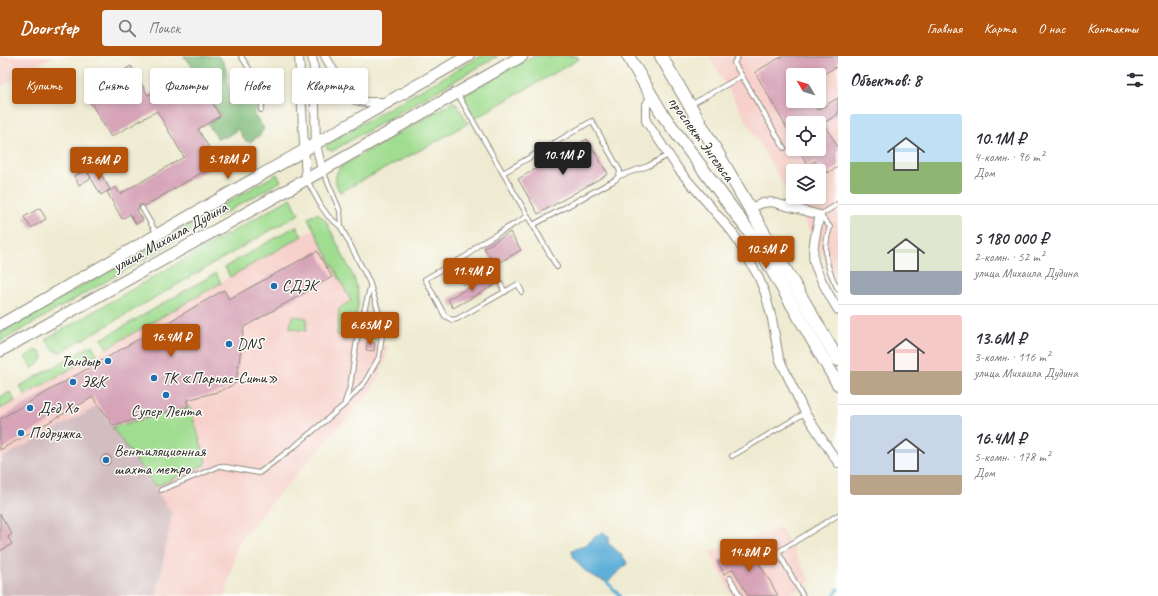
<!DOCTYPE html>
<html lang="ru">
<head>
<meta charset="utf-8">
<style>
  :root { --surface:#fff; --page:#f2f2f3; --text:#2b2b33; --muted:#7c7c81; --line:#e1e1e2; --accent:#b45309 }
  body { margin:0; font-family:Caveat,sans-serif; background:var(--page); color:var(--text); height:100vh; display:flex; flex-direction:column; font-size:15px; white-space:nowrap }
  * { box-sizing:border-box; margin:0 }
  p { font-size:13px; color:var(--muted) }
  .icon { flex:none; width:22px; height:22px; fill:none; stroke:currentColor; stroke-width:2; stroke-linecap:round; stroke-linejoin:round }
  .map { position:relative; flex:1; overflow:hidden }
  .sheet { display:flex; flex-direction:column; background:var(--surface); width:320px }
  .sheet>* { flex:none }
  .banner { position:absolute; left:12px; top:12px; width:380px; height:36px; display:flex; gap:8px }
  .needle { width:26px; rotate:308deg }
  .controls { position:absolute; left:786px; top:12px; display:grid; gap:8px }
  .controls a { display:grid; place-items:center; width:40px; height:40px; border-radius:4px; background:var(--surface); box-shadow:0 2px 6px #0003; font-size:20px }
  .price { position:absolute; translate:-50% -34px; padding:0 9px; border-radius:4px; background:var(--accent); color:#fff; font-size:13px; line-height:26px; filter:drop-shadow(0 1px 2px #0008) }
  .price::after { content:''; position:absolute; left:50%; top:24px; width:12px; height:9px; margin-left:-6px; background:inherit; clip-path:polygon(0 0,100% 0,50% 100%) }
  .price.selected { background:#222; color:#fff }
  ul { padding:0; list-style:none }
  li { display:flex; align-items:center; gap:12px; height:100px; padding:0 12px }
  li+li { border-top:1px solid var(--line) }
  li span { display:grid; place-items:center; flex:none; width:112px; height:80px; border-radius:4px; color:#555 }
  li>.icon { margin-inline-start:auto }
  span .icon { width:48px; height:48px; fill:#fffc; stroke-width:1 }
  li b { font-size:17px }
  h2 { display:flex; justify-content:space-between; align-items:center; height:48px; padding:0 12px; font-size:17px }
  .pill { padding:0 14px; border-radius:4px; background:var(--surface); box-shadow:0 2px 6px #0003; font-size:14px; line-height:36px }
  .pill.selected { background:var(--accent); color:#fff }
  header { display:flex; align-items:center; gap:24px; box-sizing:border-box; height:56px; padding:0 20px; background:var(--accent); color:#fff }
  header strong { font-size:19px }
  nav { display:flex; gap:22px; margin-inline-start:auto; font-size:14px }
  .search { width:280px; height:36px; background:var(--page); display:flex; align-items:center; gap:10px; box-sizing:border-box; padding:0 14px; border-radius:4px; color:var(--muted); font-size:15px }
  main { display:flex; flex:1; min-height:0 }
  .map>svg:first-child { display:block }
  .built { fill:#f7d0cb; fill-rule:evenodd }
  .industrial { fill:#d2bec2 }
  .green { fill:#a0dd91; stroke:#66845e }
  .forest { fill:#80bc7b; stroke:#567453 }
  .water { fill:#5eb0d9; stroke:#446e82 }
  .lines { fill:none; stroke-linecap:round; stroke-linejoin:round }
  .stream { stroke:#5eb0d9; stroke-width:3 }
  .building { fill:#d6a3b7 }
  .lane-casing { stroke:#8d8b7e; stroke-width:6 }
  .street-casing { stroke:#8d8b7e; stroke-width:10 }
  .secondary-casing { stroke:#8d8b7e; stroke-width:13 }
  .primary-casing { stroke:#8d8b7e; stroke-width:14 }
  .lane { stroke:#fff; stroke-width:4 }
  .street { stroke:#fff; stroke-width:8 }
  .secondary { stroke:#fff; stroke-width:11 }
  .primary { stroke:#fff; stroke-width:12 }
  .poi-dot { fill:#1f6fb2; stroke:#fdfcf7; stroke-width:1.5 }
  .labels { text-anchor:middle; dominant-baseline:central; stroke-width:3; stroke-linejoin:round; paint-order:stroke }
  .street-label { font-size:16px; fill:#2b2b2b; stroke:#fdfcf7 }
  .poi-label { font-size:16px; fill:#2b2b2b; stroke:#fdfcf7; text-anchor:start }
</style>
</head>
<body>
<header>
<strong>Doorstep</strong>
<div class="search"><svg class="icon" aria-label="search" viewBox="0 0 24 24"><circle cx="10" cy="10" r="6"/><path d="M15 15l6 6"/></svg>Поиск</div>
<nav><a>Главная</a><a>Карта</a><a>О нас</a><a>Контакты</a></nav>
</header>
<main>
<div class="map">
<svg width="838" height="540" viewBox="0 0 838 540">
  <rect width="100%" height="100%" fill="#fdfcf7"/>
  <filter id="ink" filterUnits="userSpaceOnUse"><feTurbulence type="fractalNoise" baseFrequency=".025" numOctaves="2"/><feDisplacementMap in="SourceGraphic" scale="8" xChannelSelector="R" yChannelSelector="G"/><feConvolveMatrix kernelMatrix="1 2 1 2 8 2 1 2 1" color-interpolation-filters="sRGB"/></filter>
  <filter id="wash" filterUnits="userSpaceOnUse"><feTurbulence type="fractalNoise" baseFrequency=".012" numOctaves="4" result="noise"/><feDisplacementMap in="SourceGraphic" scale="16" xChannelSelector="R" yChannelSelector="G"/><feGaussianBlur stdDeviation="0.9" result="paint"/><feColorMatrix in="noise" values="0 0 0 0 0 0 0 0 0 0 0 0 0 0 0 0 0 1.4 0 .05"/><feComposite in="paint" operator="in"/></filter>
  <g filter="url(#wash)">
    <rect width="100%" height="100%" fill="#efebd2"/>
    <!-- built -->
    <g class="built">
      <path d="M0,0H53L0,31Z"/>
      <path d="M709,0H838V224ZM793,19H819V45H793ZM793,67H819V93H793ZM793,115H819V141H793Z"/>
      <path d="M314,173L352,245L341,251L337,279L388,290L386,302L378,324L369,338L263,456L237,489L226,540H158L171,457L98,351L0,403V353Z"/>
      <path d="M781,472L811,526L787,540H733L710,496Z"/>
    </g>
    <!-- industrial -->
    <path class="industrial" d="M98,350L172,457L157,540H0V486L12,478L0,458V403Z"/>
    <!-- green -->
    <g class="green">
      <path d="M481,0H498L332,95L327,93L326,89L329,86Z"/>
      <path d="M533,0H577L579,3L475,62L464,43V39Z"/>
      <path d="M453,46L456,47L468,67L428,90L340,136C334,126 334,119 341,110Z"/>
      <path d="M277,118L281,125L0,286V277Z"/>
      <path d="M291,142L299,158L61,296H57L52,293L46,283Z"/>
      <path d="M318,157L326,165L354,222L358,237V250L351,281L337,279L339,254L341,251L351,245L308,162Z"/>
      <path d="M296,170L302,180L230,221L225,211Z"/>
      <path d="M216,217L221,227L107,292L102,283Z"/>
      <path d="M292,260L307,262L306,275L290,272Z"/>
      <path d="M370,261L375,263L376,285L363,283L368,263Z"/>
      <path d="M92,289L97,298L25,339L20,330Z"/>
      <path d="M34,295C39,294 42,297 43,302L40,307L32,312L25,301Z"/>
      <path d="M10,336L15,345L0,353V341Z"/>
      <path d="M190,351L206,405L204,409L155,431L112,371Z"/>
    </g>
    <!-- forest -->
    <path class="forest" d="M183,0H218C231,12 224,26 231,39L246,40L256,50V55L253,58L264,72L260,79L250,86L245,85L238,73L226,81L217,82L208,68L221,60L190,7Z"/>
    <!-- water -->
    <path class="water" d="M603,476L609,481L608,487C613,492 626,501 627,508L607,526C602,524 596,522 591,519C584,515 571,502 572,494L585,490L595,481Z"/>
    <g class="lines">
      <!-- stream -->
      <g class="stream">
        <path d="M607,526L620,540"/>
        <path d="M834,540L838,533"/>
      </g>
    </g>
    <g id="blocks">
      <!-- building -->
      <g class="building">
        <path d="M783,0H838V10L822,19H793V45H812L817,54L838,42V58L824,67L838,91V111L827,117L822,108L818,111L815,105L808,109L798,93H819V67H793V83L755,16Z"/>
        <path d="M131,10L148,39L193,13L220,60L198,73L218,107L145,150L142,149H140L137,154L143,164L136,168L130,158L122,163L107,136L116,131L120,138L184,101L157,55L111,81L85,37Z"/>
        <path d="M587,83L608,118L538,158L518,123Z"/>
        <path d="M97,112L110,133L101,139L88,117Z"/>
        <path d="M86,114L91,122L79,129L74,120Z"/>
        <path d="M40,152L46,163L31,172L24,161Z"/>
        <path d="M510,176L521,194L495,209L484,192Z"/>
        <path d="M317,195L332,221L244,271L236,327L221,335L187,344L188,351L113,369L93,341L0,394V363L224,234L229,243Z"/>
        <path d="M490,220L495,229L453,252L448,243Z"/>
        <path d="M367,286L375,287L374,295L366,294Z"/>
        <circle cx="106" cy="404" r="5"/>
        <path d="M0,458L12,478L8,481L12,488L0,495Z"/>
        <path d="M748,489L771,527L778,540H748L733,513L724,518L718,506Z"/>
      </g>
    </g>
  </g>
  <g filter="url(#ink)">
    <use href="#blocks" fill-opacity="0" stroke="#8d8b7e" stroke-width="1"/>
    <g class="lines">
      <!-- lane casing -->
      <g class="lane-casing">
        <g id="lane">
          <path d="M241,0L260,30L264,41L261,54"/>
          <path d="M742,20L784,92"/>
          <path d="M457,37L557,211"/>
          <path d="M690,49L742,20L734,7L738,0"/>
          <path d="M323,115L340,155L341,171"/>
          <path d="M503,117L592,65L620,115L619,120L615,124L533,169"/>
          <path d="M619,120L648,110L668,99"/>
          <path d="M838,148L820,159L830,171C822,195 826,211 838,233"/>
          <path d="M142,152L157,178"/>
          <path d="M454,207L464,226"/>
          <path d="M495,218L505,236"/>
          <path d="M522,236L518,228L457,263L452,264L445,260L425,223L468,199L478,189L528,160"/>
          <path d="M345,346L350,331L357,283L370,232"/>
          <path d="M732,400L805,357"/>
          <path d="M161,434L220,410L259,417L295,390L344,349L365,326L379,301L382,279L378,254L369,225L341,171L328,160L321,150L307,124"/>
          <path d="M730,522L740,540"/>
          <path d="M803,540L778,496L838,459"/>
        </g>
      </g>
      <!-- street casing -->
      <g class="street-casing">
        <g id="street">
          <path d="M299,0L306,123"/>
          <path d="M312,0L314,13L316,88L322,114"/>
          <path d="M325,0L348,40C359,48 372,46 386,46"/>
          <path d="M652,40L646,50V65L679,114L733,177L758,220L765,237L772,263L779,302L805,357L838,407"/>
          <path d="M750,152L763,147L771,146L820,159C817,172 811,193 814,206C819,223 829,239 838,254"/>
        </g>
      </g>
      <!-- secondary casing -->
      <g class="secondary-casing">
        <g id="secondary">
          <path d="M0,269L468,0"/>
          <path d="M0,295L314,119L522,0"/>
        </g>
      </g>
      <!-- primary casing -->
      <g class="primary-casing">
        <g id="primary">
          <path d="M628,0L663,59L753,181L838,328"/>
          <path d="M661,0L838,304"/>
        </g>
      </g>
      <!-- lane -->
      <use href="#lane" class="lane"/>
      <!-- street -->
      <use href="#street" class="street"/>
      <!-- secondary -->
      <use href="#secondary" class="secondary"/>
      <!-- primary -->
      <use href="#primary" class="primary"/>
    </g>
  </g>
  <!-- markers -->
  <g class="poi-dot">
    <circle cx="274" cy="230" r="4"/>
    <circle cx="229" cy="288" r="4"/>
    <circle cx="108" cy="305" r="4"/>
    <circle cx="154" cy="322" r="4"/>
    <circle cx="73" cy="326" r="4"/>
    <circle cx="166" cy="339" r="4"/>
    <circle cx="30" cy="352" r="4"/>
    <circle cx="21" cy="377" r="4"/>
    <circle cx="106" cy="404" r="4"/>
  </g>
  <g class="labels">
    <!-- street labels -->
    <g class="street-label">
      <text transform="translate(701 83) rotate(54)">проспект Энгельса</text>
      <text transform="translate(170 181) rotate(-29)">улица Михаила Дудина</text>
    </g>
    <!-- poi labels -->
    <g class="poi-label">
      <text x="282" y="230">СДЭК</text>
      <text x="237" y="288">DNS</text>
      <text x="100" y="305" text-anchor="end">Тандыр</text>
      <text x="162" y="322">ТК «Парнас-Сити»</text>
      <text x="81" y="326">Э&amp;К</text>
      <text x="38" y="352">Дед Хо</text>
      <text x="166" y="355" text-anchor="middle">Супер Лента</text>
      <text x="29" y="377">Подружка</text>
      <text x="114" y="395">Вентиляционная<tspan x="114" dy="18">шахта метро</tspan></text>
    </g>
  </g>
</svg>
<div class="controls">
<a><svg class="needle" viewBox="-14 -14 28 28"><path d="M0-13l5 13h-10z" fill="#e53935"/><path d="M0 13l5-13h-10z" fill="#7c7c81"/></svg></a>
<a><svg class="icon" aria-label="locate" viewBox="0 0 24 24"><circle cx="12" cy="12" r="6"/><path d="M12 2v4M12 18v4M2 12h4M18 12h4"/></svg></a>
<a><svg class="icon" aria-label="layers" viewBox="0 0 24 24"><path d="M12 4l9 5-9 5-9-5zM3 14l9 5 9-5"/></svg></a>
</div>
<b class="price selected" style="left:563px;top:120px">10.1M ₽</b>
<b class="price" style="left:228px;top:124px">5.18M ₽</b>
<b class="price" style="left:99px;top:125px">13.6M ₽</b>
<b class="price" style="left:766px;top:214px">10.5M ₽</b>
<b class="price" style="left:472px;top:236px">11.4M ₽</b>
<b class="price" style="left:370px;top:290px">6.65M ₽</b>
<b class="price" style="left:171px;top:302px">16.4M ₽</b>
<b class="price" style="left:749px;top:517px">14.8M ₽</b>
<div class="banner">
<a class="pill selected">Купить</a>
<a class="pill">Снять</a>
<a class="pill">Фильтры</a>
<a class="pill">Новое</a>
<a class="pill">Квартира</a>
</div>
</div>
<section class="sheet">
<h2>Объектов: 8<svg class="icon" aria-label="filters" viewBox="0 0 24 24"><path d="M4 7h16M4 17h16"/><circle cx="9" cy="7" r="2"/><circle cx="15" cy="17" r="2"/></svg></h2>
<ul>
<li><span style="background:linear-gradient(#bfe0f5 60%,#8fb573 0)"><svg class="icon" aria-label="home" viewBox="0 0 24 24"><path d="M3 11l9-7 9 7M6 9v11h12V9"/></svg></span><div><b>10.1M ₽</b><p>4-комн. · 96 m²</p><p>Дом</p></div></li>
<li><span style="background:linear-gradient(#dfe7d0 70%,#9aa5b1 0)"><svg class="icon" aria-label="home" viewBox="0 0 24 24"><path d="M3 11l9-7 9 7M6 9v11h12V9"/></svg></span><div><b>5 180 000 ₽</b><p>2-комн. · 52 m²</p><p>улица Михаила Дудина</p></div></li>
<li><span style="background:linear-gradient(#f6c9c9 70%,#b9a48a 0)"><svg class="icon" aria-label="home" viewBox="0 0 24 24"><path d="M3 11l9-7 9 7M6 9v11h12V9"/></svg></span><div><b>13.6M ₽</b><p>3-комн. · 116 m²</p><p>улица Михаила Дудина</p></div></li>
<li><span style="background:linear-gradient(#c9d6e8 75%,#b9a48a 0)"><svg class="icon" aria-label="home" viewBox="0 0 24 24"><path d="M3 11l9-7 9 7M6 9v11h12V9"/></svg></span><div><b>16.4M ₽</b><p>5-комн. · 178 m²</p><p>Дом</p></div></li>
</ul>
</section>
</main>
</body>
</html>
